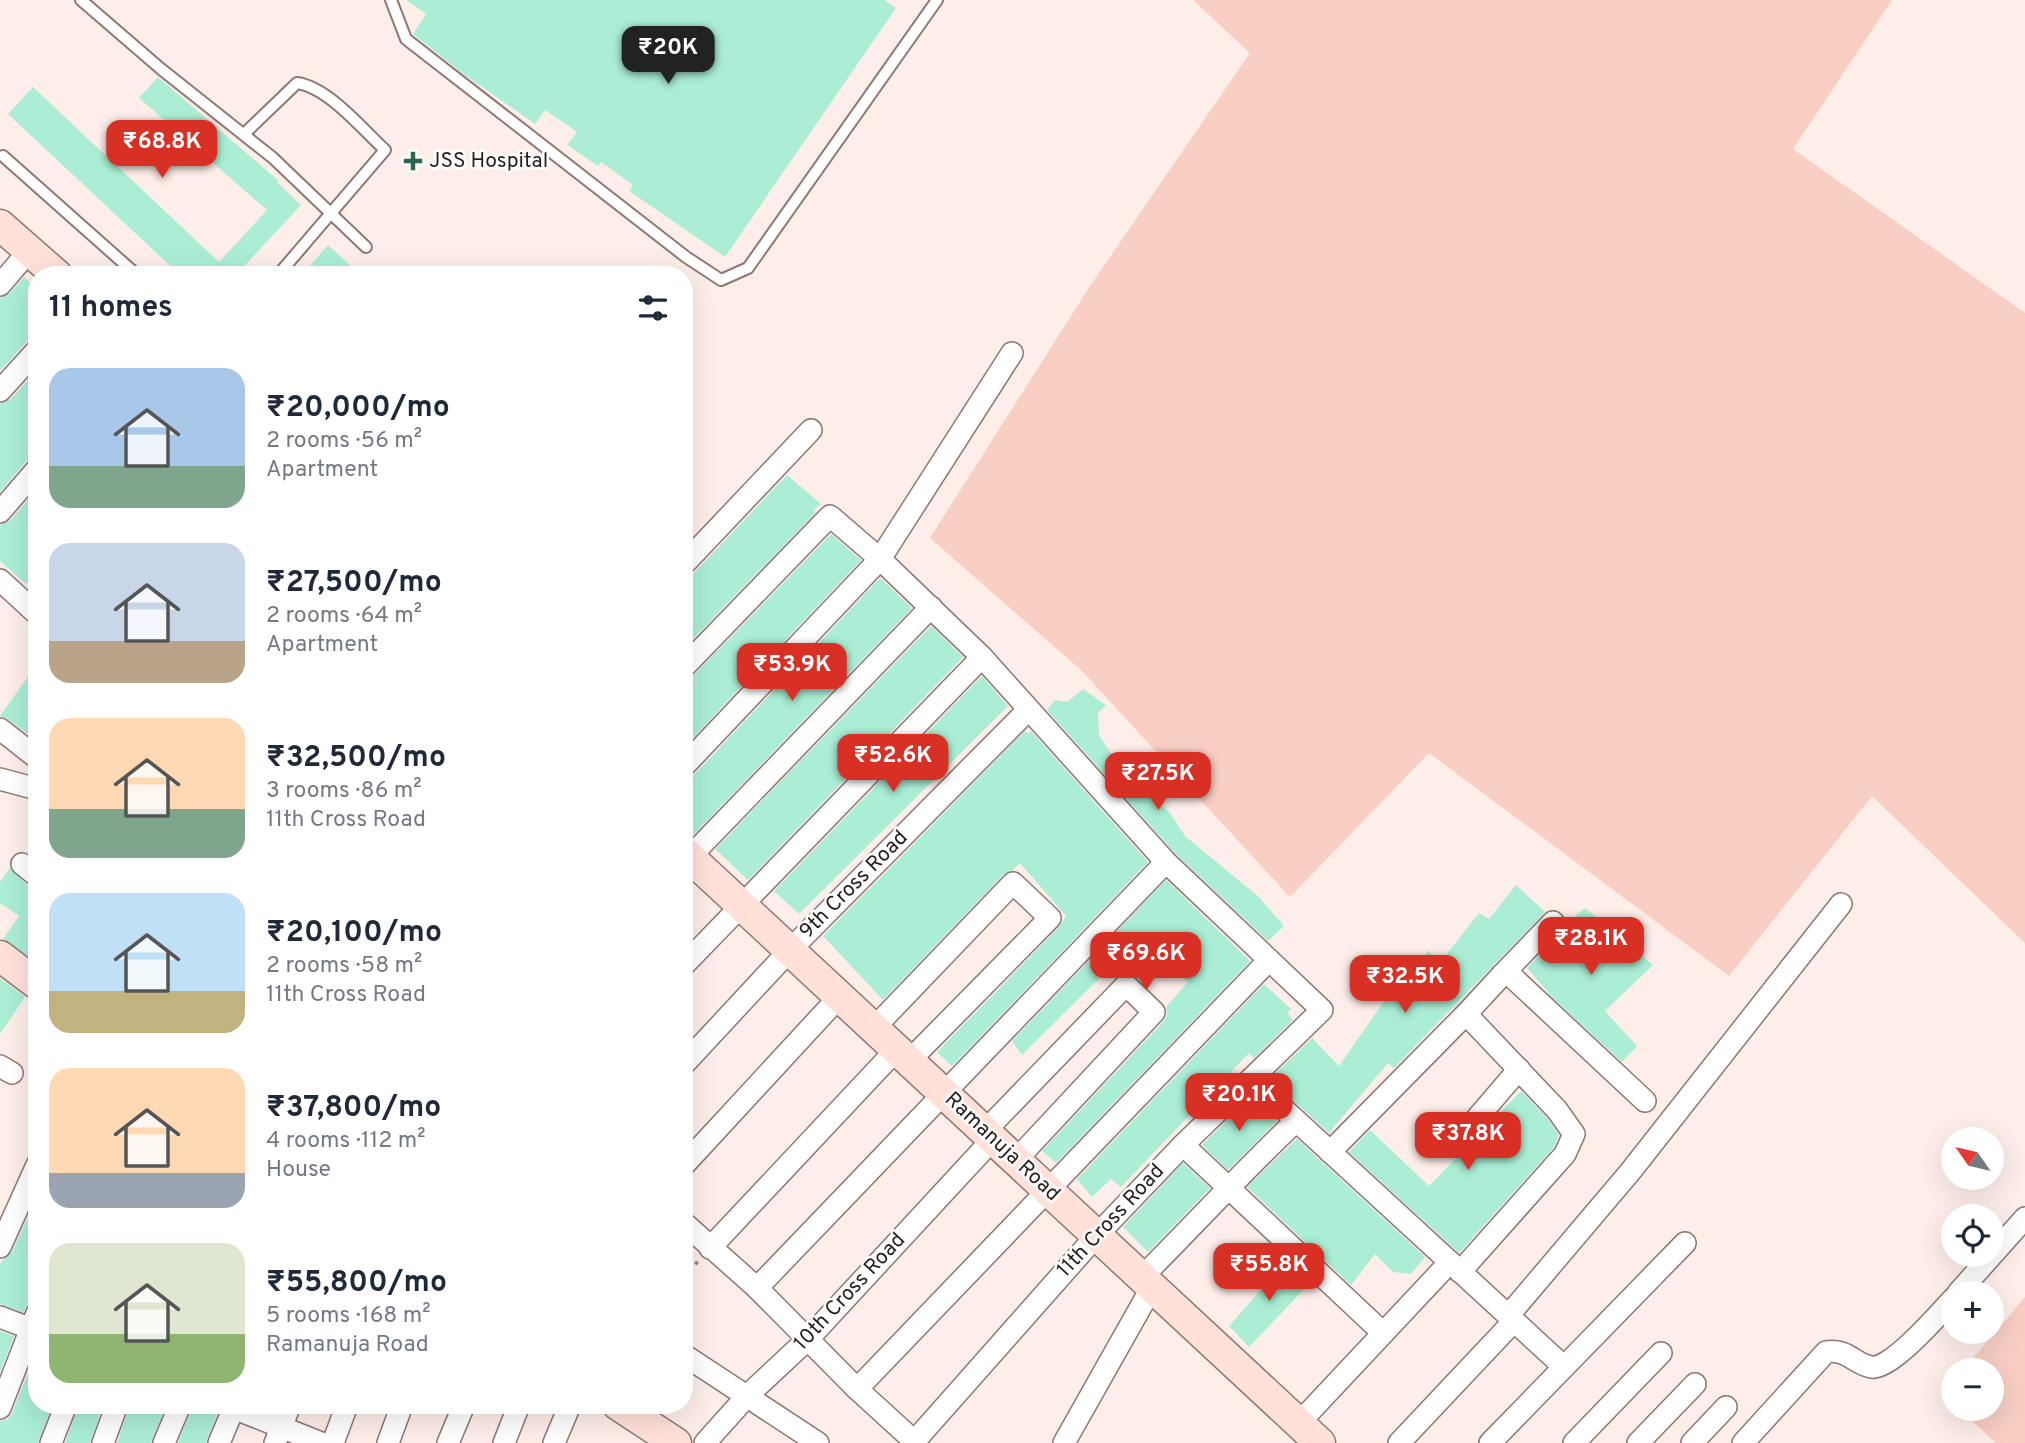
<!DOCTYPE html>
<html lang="en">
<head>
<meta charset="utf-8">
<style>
  :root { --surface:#fff; --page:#f6f6f7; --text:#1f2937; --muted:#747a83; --accent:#d93025 }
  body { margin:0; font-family:Overpass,sans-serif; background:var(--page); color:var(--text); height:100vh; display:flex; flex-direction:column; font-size:26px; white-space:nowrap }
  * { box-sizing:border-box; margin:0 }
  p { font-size:23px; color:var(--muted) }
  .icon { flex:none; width:38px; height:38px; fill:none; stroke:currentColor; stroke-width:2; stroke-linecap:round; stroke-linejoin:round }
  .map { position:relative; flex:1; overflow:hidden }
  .side { position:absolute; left:28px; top:266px; width:665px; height:1148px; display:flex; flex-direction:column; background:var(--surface); border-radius:28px; box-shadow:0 7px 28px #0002 }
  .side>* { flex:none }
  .needle { width:46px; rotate:304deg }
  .tools { position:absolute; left:1941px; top:1127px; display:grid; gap:14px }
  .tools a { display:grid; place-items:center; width:63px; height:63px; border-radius:50%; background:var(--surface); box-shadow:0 7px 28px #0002; font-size:35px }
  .price { position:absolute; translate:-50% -60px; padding:0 16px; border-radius:14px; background:var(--accent); color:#fff; font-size:23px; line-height:46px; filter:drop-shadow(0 2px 4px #0008) }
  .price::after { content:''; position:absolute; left:50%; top:42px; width:21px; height:16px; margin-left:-10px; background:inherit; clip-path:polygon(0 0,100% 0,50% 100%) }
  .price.current { background:#222; color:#fff }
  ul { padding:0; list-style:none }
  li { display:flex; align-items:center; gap:21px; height:175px; padding:0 21px }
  li span { display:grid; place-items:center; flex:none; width:196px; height:140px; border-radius:21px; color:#555 }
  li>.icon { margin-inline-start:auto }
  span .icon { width:84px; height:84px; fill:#fffc; stroke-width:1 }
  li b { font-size:30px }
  h2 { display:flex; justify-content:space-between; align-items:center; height:84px; padding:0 21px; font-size:30px }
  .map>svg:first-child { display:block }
  .green { fill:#f9cec3 }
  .building { fill:#abeed5 }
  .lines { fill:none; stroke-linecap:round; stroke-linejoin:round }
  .lane-casing { stroke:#8e7872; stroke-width:14 }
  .street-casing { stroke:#8e7872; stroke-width:24 }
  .secondary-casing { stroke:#8e7872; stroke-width:33 }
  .path { stroke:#938783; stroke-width:3.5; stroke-dasharray:3.5 5; stroke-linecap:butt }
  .lane { stroke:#fff; stroke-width:10 }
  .street { stroke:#fff; stroke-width:21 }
  .secondary { stroke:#ffe1da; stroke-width:30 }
  .poi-dot { fill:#296753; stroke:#fff; stroke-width:2.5 }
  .labels { text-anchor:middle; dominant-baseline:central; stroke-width:5; stroke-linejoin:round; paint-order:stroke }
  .poi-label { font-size:21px; fill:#271e1b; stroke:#fff; text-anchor:start }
  .street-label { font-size:21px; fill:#271e1b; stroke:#fff }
</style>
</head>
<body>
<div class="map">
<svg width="2025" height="1443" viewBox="0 0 2025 1443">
  <rect width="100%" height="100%" fill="#feeeea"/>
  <!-- green -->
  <g class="green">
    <path d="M1193,0H1892L1793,149L2025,313V943L1872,796L1729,976L1429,753L1290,897L1081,670L930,538L1090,286L1250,53Z"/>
    <path d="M2025,1297V1443H1996L1959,1409H1992V1370H1963Z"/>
  </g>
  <!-- building -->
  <g class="building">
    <path d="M406,0H885L896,8L725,257L629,191L633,185L601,162L598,166L567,145L577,132L545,110L535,124L465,75L413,34L426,14Z"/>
    <path d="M158,77L279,181L277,182L301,205L236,275H180L8,114L33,87L219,262L267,210L139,98Z"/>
    <path d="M328,245L361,275H302Z"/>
    <path d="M24,277L37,289V337L27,341L0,371V298L9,294Z"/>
    <path d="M37,370V456L27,460L0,492V404L10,400Z"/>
    <path d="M787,475L821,504L814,510L816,512L684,648V578L694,573Z"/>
    <path d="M37,489V572L26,584L0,561V525L10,521Z"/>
    <path d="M831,534L861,560L684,747V680L693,676Z"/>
    <path d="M880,578L912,608L692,836L684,828V779L694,775Z"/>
    <path d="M931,626L963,657L748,880L715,849Z"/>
    <path d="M37,664V741L8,719L0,716Z"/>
    <path d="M982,676L1008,706L799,914L774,891Z"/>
    <path d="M1083,689L1106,705L1098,713L1099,735L1110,752L1142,779L1149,794L1170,813L1185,836L1259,897L1284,926L1268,941L1175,853L1047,710L1055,700L1067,702Z"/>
    <path d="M1025,731L1029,734L1031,731L1148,862L952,1066L937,1052L1059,927L1066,916L1020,863L1013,870L1004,874L883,1000L823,936Z"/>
    <path d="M10,868L29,886L37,889V962L3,939L19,916L0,903V882Z"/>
    <path d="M1166,880L1250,961L1056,1163L1042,1151L1164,1021L1167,1014L1166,1007L1188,982L1140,938L1022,1055L1012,1041Z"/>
    <path d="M1516,885L1545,912L1394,1068L1388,1063L1329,1133L1270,1079L1312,1038L1339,1066L1394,987L1401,991L1428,951L1441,961L1479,913L1489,919Z"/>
    <path d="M1585,908L1653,965L1605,1011L1637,1046L1622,1062L1553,998L1527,968L1562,931L1566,924Z"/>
    <path d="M0,978L25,997L0,1034Z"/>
    <path d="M1264,984L1291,1009L1287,1013L1293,1020L1254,1058L1249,1053L1121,1187L1111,1179L1092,1197L1077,1179Z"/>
    <path d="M1521,1091L1547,1118L1559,1135L1554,1147L1459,1253L1349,1152L1370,1130L1429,1186Z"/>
    <path d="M1251,1097L1277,1121L1228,1170L1202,1145Z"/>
    <path d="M1297,1139L1425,1257L1411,1274L1393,1272L1375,1254L1351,1285L1247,1187Z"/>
    <path d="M1183,1163L1210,1188L1148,1252L1123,1227Z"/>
    <path d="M37,1197V1297L28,1303L23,1312L0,1304V1263L12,1252Z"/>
    <path d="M1287,1260L1310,1283L1249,1347L1229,1326Z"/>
    <path d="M0,1331L14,1336L0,1372Z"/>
    <path d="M37,1350V1405H52L38,1443H0V1421L8,1419L12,1413Z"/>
    <path d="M79,1405H103L90,1443H65Z"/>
    <path d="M130,1405H166L151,1443H117Z"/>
    <path d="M193,1405L213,1407L217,1414L206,1443H178Z"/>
  </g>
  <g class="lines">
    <!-- lane casing -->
    <g class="lane-casing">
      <g id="lane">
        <path d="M81,0L161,69L273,158L366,247"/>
        <path d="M391,0L406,39L686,257L721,280L748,268L937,0"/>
        <path d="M244,134L297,83C328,87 363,130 385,150L278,275"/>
        <path d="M3,156L137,275"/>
      </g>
    </g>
    <!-- street casing -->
    <g class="street-casing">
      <g id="street">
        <path d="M0,285L29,251"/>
        <path d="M0,391L37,350"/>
        <path d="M0,512L37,469"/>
        <path d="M684,564L811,430"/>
        <path d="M0,580L37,614"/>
        <path d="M684,667L830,516L880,559L982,657L1166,862L1322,1010L1183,1145L1097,1235L913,1443"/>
        <path d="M0,729L37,758"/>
        <path d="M684,766L880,559L1012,353"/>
        <path d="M0,779L37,789"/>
        <path d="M684,863L931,607"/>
        <path d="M22,864L37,876"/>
        <path d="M684,965L982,657"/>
        <path d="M1502,975L1553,922"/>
        <path d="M874,1028L1013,883L1050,918L909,1061"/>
        <path d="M684,1064L790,950L1028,710"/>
        <path d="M0,1066L12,1073"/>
        <path d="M1251,1079L1563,1366"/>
        <path d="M985,1131L1126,985L1154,1012L1016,1160"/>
        <path d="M1466,1131L1519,1069"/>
        <path d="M1183,1145L1383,1333"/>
        <path d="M1330,1152L1466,1014"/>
        <path d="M684,1165L840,996"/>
        <path d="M684,1223L757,1288L857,1389L914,1441"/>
        <path d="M0,1247L37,1165"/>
        <path d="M710,1248L897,1049"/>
        <path d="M1460,1272L1565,1154L1574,1134L1557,1110L1466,1014L1502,975L1509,974L1645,1101"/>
        <path d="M1142,1277C1194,1225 1243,1171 1296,1121"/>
        <path d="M757,1288L1166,862"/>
        <path d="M1958,1293L2025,1218"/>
        <path d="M1508,1316L1630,1172L1841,904"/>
        <path d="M0,1317L37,1331"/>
        <path d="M684,1355L818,1443"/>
        <path d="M857,1389L1269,960"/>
        <path d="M226,1405L321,1443"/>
        <path d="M0,1408L37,1313"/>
        <path d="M1299,1423L1450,1262"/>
        <path d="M51,1443L66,1405"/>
        <path d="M103,1443L117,1405"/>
        <path d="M164,1443L180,1405"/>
        <path d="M219,1443L235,1405"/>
        <path d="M275,1443L290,1405"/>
        <path d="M333,1443L347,1405"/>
        <path d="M388,1443L402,1405"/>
        <path d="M448,1443L464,1405"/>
        <path d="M504,1443L519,1405"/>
        <path d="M554,1443L570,1405"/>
        <path d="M705,1443L747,1396L808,1339L993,1139"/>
        <path d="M1064,1443L1152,1287"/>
        <path d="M1399,1443L1514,1321"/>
        <path d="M1490,1443L1685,1243"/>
        <path d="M1574,1443L1661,1353"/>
        <path d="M1638,1443L1695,1384"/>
        <path d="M1692,1443L1726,1407"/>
        <path d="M1743,1443L1826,1352C1849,1349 1852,1363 1871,1367C1890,1371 1940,1313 1953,1299"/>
      </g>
    </g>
    <!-- secondary casing -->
    <g class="secondary-casing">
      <g id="secondary">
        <path d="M0,225L57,275"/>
        <path d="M684,852L1320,1443"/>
        <path d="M0,956L37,984"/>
        <path d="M618,1405L676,1443"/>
      </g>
    </g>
    <!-- path -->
    <path class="path" d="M684,1277L699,1260"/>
    <!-- lane -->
    <use href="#lane" class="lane"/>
    <!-- street -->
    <use href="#street" class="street"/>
    <!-- secondary -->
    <use href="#secondary" class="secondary"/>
  </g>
  <!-- markers -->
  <path class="poi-dot" d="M409.5 150.5h7v7h7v7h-7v7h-7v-7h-7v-7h7z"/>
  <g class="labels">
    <!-- poi labels -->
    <g class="poi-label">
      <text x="429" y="161">JSS Hospital</text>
    </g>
    <!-- street labels -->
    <g class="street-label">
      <text transform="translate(854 885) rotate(-45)">9th Cross Road</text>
      <text transform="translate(1002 1147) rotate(43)">Ramanuja Road</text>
      <text transform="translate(1111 1221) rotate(-47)">11th Cross Road</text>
      <text transform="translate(850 1292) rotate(-47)">10th Cross Road</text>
    </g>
  </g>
</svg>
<div class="tools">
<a><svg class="needle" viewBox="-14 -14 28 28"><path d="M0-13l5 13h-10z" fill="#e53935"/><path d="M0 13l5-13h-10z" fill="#747a83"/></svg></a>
<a><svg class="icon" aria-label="locate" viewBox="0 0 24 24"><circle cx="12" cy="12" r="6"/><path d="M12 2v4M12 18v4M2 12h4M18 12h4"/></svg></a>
<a>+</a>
<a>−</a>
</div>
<b class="price current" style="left:668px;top:86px">₹20K</b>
<b class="price" style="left:162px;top:180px">₹68.8K</b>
<b class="price" style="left:792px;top:703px">₹53.9K</b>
<b class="price" style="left:893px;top:794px">₹52.6K</b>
<b class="price" style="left:1158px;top:812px">₹27.5K</b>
<b class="price" style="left:1591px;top:977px">₹28.1K</b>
<b class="price" style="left:1146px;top:992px">₹69.6K</b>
<b class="price" style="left:1405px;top:1015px">₹32.5K</b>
<b class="price" style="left:1239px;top:1133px">₹20.1K</b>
<b class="price" style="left:1468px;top:1172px">₹37.8K</b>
<b class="price" style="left:1269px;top:1303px">₹55.8K</b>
<section class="side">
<h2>11 homes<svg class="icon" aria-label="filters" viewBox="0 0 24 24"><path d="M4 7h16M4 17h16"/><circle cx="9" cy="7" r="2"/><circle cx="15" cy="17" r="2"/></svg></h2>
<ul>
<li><span style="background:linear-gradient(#a9c7e8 70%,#7fa58c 0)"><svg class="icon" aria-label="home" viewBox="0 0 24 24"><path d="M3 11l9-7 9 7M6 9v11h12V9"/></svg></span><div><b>₹20,000/mo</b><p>2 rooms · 56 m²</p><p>Apartment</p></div></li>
<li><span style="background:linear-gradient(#c9d6e8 70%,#b9a48a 0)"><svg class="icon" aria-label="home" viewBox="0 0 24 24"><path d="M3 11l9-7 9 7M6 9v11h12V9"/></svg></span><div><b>₹27,500/mo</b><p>2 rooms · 64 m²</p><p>Apartment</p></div></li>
<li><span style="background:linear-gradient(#ffd9b3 65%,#7fa58c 0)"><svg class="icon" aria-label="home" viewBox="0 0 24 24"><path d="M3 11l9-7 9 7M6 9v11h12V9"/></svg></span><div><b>₹32,500/mo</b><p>3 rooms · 86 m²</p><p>11th Cross Road</p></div></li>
<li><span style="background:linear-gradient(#bfe0f5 70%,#c2b280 0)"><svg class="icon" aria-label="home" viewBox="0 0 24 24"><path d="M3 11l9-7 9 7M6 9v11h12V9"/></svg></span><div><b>₹20,100/mo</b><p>2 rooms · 58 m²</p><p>11th Cross Road</p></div></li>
<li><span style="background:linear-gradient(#ffd9b3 75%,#9aa5b1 0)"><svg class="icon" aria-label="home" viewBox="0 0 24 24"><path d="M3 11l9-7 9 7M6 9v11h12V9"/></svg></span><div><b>₹37,800/mo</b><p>4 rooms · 112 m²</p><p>House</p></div></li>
<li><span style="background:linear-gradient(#dfe7d0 65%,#8fb573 0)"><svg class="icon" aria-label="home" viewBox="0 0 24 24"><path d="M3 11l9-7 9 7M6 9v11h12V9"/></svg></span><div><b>₹55,800/mo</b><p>5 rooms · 168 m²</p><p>Ramanuja Road</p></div></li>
</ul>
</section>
</div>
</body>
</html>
